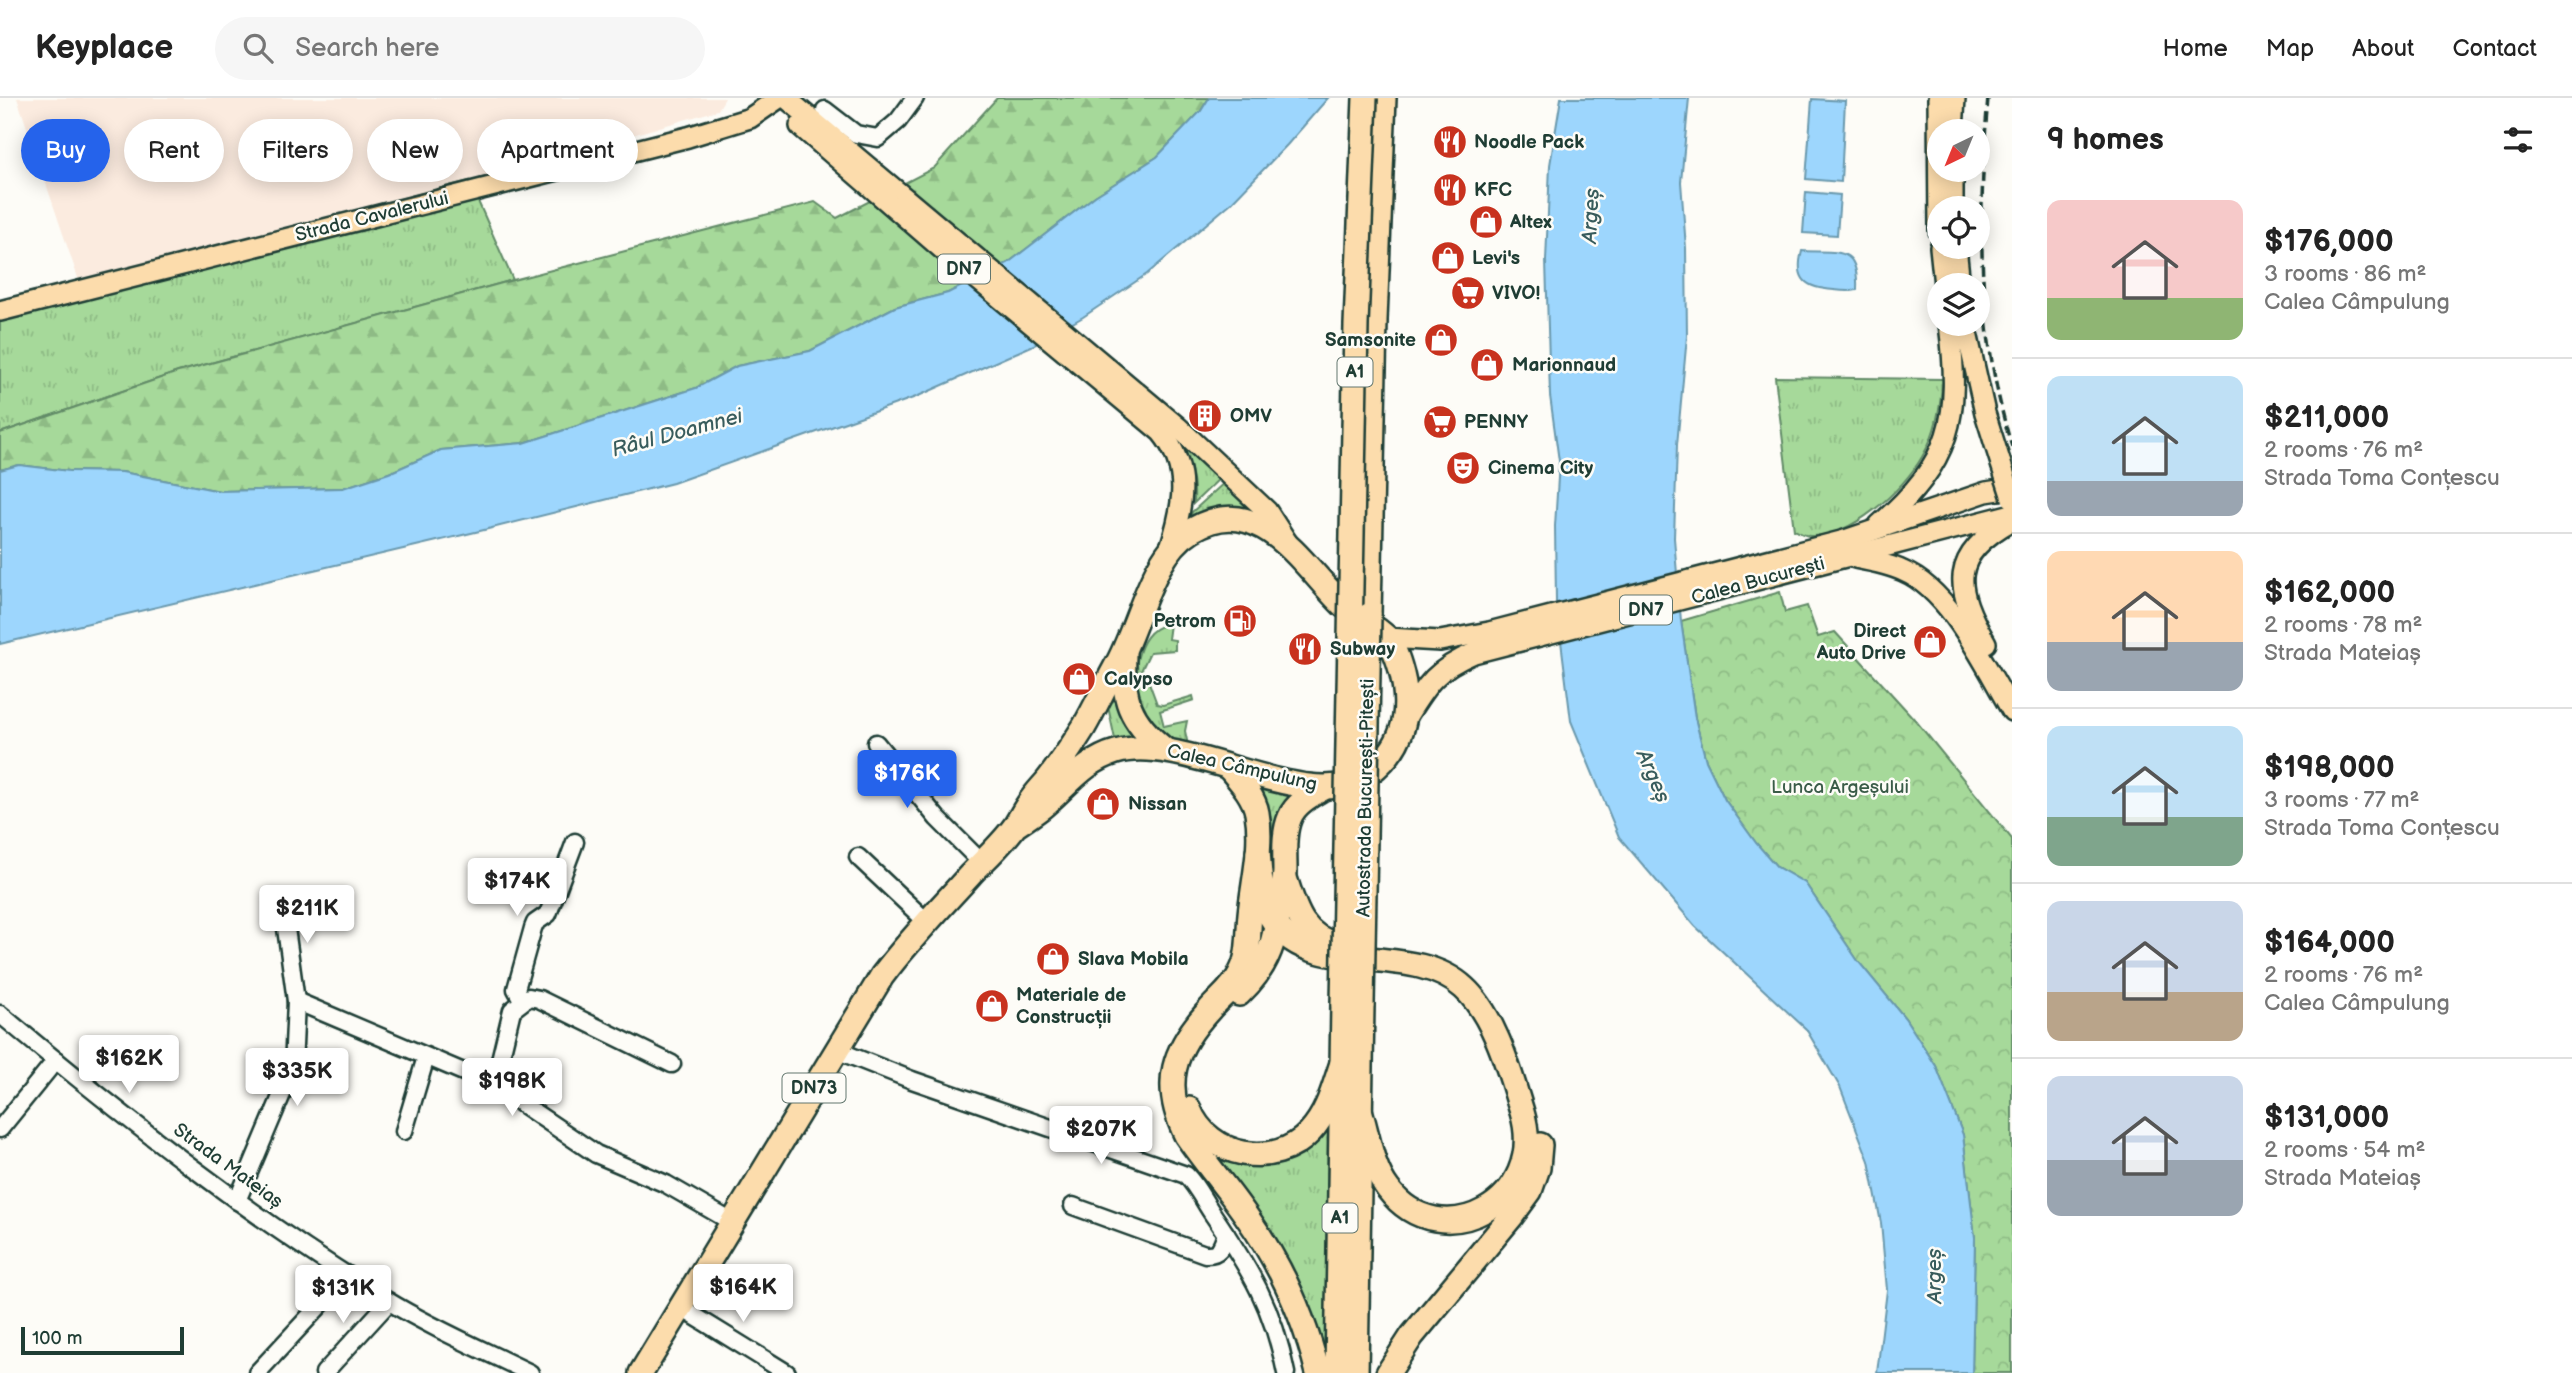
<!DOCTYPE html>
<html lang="en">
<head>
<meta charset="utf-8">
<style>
  :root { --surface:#fff; --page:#f6f6f6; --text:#222; --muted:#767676; --line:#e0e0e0; --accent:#2563eb }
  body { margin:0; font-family:"Balsamiq Sans",sans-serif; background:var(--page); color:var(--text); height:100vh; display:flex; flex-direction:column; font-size:26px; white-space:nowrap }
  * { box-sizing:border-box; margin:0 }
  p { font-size:23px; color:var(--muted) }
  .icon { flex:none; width:38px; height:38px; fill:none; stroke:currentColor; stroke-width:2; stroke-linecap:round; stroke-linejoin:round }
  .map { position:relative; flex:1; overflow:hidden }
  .sheet { display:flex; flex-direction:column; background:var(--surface); width:560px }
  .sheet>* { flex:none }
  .banner { position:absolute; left:21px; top:21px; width:665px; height:63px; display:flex; gap:14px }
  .needle { width:46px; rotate:223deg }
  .buttons { position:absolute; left:1927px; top:21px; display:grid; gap:14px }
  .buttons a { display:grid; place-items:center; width:63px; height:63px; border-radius:50%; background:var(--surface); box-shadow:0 4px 18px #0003; font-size:35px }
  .scale { position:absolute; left:21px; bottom:18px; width:163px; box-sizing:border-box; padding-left:7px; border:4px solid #1f3d34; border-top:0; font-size:19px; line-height:24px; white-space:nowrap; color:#1f3d34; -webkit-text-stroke:5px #fdfcf7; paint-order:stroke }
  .price { position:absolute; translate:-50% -60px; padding:0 16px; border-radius:7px; background:#fff; color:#222; font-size:23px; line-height:46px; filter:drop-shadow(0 2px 4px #0008) }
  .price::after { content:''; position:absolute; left:50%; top:42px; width:21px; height:16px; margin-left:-10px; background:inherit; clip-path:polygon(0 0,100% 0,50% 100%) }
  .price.current { background:var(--accent); color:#fff }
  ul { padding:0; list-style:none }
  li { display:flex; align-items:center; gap:21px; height:175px; padding:0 35px }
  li+li { border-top:2px solid var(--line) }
  li span { display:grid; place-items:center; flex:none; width:196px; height:140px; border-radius:14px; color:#555 }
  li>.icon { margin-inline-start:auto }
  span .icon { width:84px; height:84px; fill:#fffc; stroke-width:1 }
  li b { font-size:30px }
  h2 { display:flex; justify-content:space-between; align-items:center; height:84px; padding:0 35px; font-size:30px }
  .chip { padding:0 24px; border-radius:32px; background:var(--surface); box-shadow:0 4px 18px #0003; font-size:24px; line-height:63px }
  .chip.current { background:var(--accent); color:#fff }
  header { display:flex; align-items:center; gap:42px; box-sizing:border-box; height:98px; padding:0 35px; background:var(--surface); border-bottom:2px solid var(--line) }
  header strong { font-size:33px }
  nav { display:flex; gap:38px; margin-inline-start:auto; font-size:24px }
  .search { width:490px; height:63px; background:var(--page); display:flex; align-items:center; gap:18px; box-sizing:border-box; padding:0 24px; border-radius:38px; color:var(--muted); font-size:26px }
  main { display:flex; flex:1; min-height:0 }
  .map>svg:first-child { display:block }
  .built { fill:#fbebdf }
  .grass { fill:url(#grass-tufts); stroke:#628b67; stroke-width:2 }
  .forest { fill:url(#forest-firs); stroke:#628b67; stroke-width:2 }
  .park { fill:url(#park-crowns); stroke:#628b67; stroke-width:2 }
  .water { fill:#9dd6fd; stroke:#6b99ad; stroke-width:2 }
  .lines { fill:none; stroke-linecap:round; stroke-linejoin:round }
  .minor-casing { stroke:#1f3d34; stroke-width:21 }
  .major-casing { stroke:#1f3d34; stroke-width:24 }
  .highway-casing { stroke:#1f3d34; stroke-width:28 }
  .minor { stroke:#fdfcf7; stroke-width:16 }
  .major { stroke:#fcdcac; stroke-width:19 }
  .highway { stroke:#fcdcac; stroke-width:23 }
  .rail { stroke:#1f3d34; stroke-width:3.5; stroke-dasharray:10 5; stroke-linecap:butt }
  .major-bridge-casing { stroke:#1f3d34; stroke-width:24; stroke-linecap:butt }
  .highway-bridge-casing { stroke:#1f3d34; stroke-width:28; stroke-linecap:butt }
  .major-bridge { stroke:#fcdcac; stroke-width:19 }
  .highway-bridge { stroke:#fcdcac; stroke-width:23 }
  .labels { text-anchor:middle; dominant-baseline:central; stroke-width:5; stroke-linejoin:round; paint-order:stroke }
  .shield { fill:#fdfcf7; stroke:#62766e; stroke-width:2 }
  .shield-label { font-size:18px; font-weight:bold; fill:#1f3d34 }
  .poi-label { font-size:19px; font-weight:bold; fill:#1f3d34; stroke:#fdfcf7; text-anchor:start }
  .street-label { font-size:19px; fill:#1f3d34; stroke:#fdfcf7 }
  .park-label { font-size:19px; fill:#3a5c48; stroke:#fdfcf7 }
  .water-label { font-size:21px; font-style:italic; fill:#385c5c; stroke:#fdfcf7 }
</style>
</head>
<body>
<header>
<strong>Keyplace</strong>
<div class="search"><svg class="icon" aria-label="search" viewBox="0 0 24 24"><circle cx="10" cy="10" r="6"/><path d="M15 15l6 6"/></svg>Search here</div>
<nav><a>Home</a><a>Map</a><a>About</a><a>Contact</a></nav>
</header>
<main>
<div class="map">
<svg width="2012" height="1275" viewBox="0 0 2012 1275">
  <defs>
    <pattern id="grass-tufts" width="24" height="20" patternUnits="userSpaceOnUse" patternTransform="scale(1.75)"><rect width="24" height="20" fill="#a6d99a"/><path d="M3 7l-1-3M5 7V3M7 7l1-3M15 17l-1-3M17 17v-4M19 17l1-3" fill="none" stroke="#8ebb85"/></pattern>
    <pattern id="forest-firs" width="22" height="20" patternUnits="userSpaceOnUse" patternTransform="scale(1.75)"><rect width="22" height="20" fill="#a6d99a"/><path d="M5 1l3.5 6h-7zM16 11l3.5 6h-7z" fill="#8ebb85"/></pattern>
    <pattern id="park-crowns" width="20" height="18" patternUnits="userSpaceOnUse" patternTransform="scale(1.75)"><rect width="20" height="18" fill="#a6d99a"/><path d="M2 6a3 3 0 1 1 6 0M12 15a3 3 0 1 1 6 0" fill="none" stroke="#8ebb85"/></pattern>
  </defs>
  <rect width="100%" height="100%" fill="#fdfcf7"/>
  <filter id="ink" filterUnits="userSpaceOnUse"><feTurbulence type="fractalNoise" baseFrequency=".0143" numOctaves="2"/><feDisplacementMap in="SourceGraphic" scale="14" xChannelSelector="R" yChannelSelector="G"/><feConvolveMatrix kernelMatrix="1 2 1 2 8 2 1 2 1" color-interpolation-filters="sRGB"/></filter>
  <g filter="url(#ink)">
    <!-- built -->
    <path class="built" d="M17,0H725L718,12L520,70L80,186Z"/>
    <!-- grass -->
    <g class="grass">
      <path d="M469,83L513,182L178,274L0,335V205Z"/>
      <path d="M1775,279L1943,281C1940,308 1937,334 1922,359C1903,392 1851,440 1810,438C1805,438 1799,434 1794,432Z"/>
      <path d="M1139,303L1223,377L1194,405C1197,355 1172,336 1139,303Z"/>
      <path d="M1227,382L1264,417L1190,421L1192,414Z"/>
      <path d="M1170,526L1168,541L1175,542V552L1150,554L1140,575L1143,580L1147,579L1157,606L1163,607L1193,598L1194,602L1160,613L1164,628L1187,623L1185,633L1188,647C1168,647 1142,622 1137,603C1131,576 1137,529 1170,526Z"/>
      <path d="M1115,593L1139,644L1116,646L1107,604Z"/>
      <path d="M1256,686L1296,697L1277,737H1269L1266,704Z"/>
      <path d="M1328,1014L1325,1275L1187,1023L1265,1062Z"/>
    </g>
    <!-- forest -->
    <path class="forest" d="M997,0H1209L1201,13L1157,59L1095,98L1008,165L948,195L895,209L810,253L737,268L696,290L524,345L441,352L389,375L343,390L220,393L122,374L69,373L19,367L0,372V335L178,274L513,182L815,104L837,120L934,70Z"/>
    <!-- park -->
    <path class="park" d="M1780,494L1785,514L1807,508L1818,539L1835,534L1916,623L2012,741V1275H1972L1975,1140L1963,1037L1936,968L1905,920L1858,863L1805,785L1777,769L1756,745L1725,702L1706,663L1695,620L1681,523Z"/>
    <!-- water -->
    <g class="water">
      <path d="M1209,0H1328L1287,47L1231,105L1147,176L1083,219L1036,246L916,299L673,385L484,432L0,546V372L19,367L69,373L122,374L220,393L343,390L389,375L441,352L524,345L696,290L737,268L810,253L895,209L948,195L1008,165L1095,98L1157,59L1201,13Z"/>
      <path d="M1561,0H1689L1681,84L1686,150L1687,238L1677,347L1674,440L1681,523L1695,620L1706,663L1725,702L1756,745L1777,769L1805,785L1858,863L1905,920L1936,968L1963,1037L1975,1140L1972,1275H1877L1887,1192L1881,1125L1869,1063L1840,989L1806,931L1695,828L1619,739L1571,623L1556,503L1555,428L1559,363L1550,298L1546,163L1550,67Z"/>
      <path d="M1812,1L1845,3L1841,84L1806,81Z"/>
      <path d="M1806,94L1840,97L1837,137L1803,135Z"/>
      <path d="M1802,153C1839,155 1859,147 1857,192C1850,194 1842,193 1834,192C1807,190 1794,183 1802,153Z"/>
    </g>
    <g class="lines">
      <!-- minor casing -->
      <g class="minor-casing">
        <g id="minor">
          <path d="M825,12L856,36L878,40L898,23L915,0"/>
          <path d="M876,645L937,720L982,765"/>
          <path d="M858,759L927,824"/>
          <path d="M522,902L516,891L533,830L535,825L548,816L575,744"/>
          <path d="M296,903L494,987L596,1056L666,1086L732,1124"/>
          <path d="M0,916C123,1019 250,1119 388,1203C432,1230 483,1252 530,1275"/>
          <path d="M836,952L912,982L1186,1077C1198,1089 1204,1104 1214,1118C1251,1173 1273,1209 1286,1275"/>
          <path d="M494,987L512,912L529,899L539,901L672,966"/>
          <path d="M0,1031L56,962"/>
          <path d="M404,1033L426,959"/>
          <path d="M237,1103L293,970L296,903L285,823L290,816L295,814L342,809"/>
          <path d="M1073,1108L1205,1156C1220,1157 1222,1148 1226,1136"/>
          <path d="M680,1209L787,1275"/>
          <path d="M257,1275L348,1177"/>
          <path d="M324,1275L389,1204"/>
        </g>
      </g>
      <!-- major casing -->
      <g class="major-casing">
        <g id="major">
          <path d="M786,0L1178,329L1267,413L1287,444"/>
          <path d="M1938,0L1939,133"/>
          <path d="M800,28L965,171L1161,334C1192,371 1183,410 1169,453"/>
          <path d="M1953,33L1955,0"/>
          <path d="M1953,72V110"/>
          <path d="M1940,149L1944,187"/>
          <path d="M1956,149L1960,187"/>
          <path d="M0,213L688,39L750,20L779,0"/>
          <path d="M1965,226L1985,315L2001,366"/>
          <path d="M1879,427C1952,363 1961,320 1949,226"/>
          <path d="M1855,460C1871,463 1888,466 1903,473C1951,493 1986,570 2012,613"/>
          <path d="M1387,540L1440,543L1489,534L1845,442L1986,394L2012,390"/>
          <path d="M1986,545C1954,489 1949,458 2011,423"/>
          <path d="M1406,620C1427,586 1436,571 1474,555L2012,416"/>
        </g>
      </g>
      <!-- highway casing -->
      <g class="highway-casing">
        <g id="highway">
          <path d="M1369,517L1375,222L1384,0"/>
          <path d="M1124,556C1122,600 1129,623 1164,651"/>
          <path d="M1229,670C1240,683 1254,698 1257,715C1263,748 1253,784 1250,816C1248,835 1250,857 1241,874C1234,889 1221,899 1210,911C1173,951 1161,986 1186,1037C1205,1065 1228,1091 1247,1119C1281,1167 1304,1218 1318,1275"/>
          <path d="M1258,754C1260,773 1260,794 1267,811C1299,887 1409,839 1464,890C1495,918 1510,975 1522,1014C1549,1103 1441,1161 1388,1091C1372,1070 1368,1038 1360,1012"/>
          <path d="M1285,780C1295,811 1302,839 1338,847"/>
          <path d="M1239,896C1271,866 1275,841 1281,799C1282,790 1285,782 1285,773C1285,755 1283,735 1290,719C1296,705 1310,698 1322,691"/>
          <path d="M1189,1011C1208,1060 1275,1072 1310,1034C1328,1015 1334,988 1342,965"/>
          <path d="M641,1275L882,878C909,842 940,810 970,777C985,761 1002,746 1015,728C1020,720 1024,712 1029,705C1034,697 1040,691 1046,684C1060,667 1072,648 1084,629C1095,610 1104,590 1115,570C1139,530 1150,457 1192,432C1260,391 1302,467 1343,507C1356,519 1374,527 1386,539C1394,548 1399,564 1402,576C1412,617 1403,650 1368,676C1311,721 1186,633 1116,654C1084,663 1067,689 1042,709C1033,716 1024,722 1015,728"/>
          <path d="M1337,1275L1343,906"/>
          <path d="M1356,1275L1362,906"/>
          <path d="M1388,1275L1412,1238L1511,1119L1530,1093L1538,1070L1540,1047"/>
        </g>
      </g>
      <!-- minor -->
      <use href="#minor" class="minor"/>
      <!-- major -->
      <use href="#major" class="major"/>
      <!-- highway -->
      <use href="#highway" class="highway"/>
      <!-- rail -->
      <path class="rail" d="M1988,0C1978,120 1976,232 2012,349"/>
      <!-- major-bridge casing -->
      <g class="major-bridge-casing">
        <path id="major-bridge" d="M2001,366L2012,400"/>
      </g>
      <!-- highway-bridge casing -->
      <g class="highway-bridge-casing">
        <g id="highway-bridge">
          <path d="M1343,906L1356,227L1365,0"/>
          <path d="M1362,906L1369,517"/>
        </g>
      </g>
      <!-- major-bridge -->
      <use href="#major-bridge" class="major-bridge"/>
      <!-- highway-bridge -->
      <use href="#highway-bridge" class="highway-bridge"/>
    </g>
  </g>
  <!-- icons -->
  <defs>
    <g id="restaurant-disc" transform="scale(1.75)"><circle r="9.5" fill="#c8321e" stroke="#fdfcf7"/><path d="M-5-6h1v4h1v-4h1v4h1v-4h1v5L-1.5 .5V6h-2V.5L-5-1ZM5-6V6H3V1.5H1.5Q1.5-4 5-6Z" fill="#fff"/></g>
    <g id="shop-disc" transform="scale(1.75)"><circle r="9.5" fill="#c8321e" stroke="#fdfcf7"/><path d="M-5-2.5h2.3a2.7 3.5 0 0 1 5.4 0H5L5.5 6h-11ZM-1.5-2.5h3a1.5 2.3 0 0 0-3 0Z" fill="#fff"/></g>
    <g id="supermarket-disc" transform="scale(1.75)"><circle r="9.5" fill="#c8321e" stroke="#fdfcf7"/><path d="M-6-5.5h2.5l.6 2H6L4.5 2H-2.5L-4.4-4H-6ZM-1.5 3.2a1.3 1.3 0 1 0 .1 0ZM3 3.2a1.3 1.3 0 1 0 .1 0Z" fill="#fff"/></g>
    <g id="building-disc" transform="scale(1.75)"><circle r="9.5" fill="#c8321e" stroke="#fdfcf7"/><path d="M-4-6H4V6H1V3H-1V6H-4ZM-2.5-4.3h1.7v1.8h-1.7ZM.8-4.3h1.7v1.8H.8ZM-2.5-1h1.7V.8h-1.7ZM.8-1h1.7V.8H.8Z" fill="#fff"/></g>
    <g id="theatre-disc" transform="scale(1.75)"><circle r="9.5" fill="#c8321e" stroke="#fdfcf7"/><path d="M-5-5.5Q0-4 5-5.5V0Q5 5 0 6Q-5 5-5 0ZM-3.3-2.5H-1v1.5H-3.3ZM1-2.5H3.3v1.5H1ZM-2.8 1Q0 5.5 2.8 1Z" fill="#fff"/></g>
    <g id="fuel-disc" transform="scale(1.75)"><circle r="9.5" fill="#c8321e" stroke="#fdfcf7"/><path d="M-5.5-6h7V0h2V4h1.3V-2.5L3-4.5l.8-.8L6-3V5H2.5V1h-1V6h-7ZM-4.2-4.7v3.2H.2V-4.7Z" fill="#fff"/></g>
  </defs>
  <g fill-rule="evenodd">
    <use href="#restaurant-disc" x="1450" y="44"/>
    <use href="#restaurant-disc" x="1450" y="92"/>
    <use href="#shop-disc" x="1486" y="124"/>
    <use href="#shop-disc" x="1448" y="160"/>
    <use href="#supermarket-disc" x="1468" y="195"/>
    <use href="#shop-disc" x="1441" y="242"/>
    <use href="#shop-disc" x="1487" y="267"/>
    <use href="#building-disc" x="1205" y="318"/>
    <use href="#supermarket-disc" x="1440" y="324"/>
    <use href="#theatre-disc" x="1463" y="370"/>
    <use href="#fuel-disc" x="1240" y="523"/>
    <use href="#shop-disc" x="1930" y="544"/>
    <use href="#restaurant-disc" x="1305" y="551"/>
    <use href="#shop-disc" x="1079" y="581"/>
    <use href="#shop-disc" x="1103" y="706"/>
    <use href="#shop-disc" x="1053" y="861"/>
    <use href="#shop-disc" x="992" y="908"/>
  </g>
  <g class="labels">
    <!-- shield labels -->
    <g class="shield">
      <rect x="938" y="156.5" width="52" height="29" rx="5"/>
      <rect x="1337.5" y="259.5" width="35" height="29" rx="5"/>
      <rect x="1620" y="497.5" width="52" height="29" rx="5"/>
      <rect x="782.5" y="975.5" width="63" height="29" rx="5"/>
      <rect x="1322.5" y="1105.5" width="35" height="29" rx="5"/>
    </g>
    <g class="shield-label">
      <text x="964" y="171">DN7</text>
      <text x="1355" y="274">A1</text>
      <text x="1646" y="512">DN7</text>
      <text x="814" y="990">DN73</text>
      <text x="1340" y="1120">A1</text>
    </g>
    <!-- poi labels -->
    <g class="poi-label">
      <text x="1474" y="44">Noodle Pack</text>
      <text x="1474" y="92">KFC</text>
      <text x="1510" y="124">Altex</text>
      <text x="1472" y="160">Levi's</text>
      <text x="1492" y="195">VIVO!</text>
      <text x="1416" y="242" text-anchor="end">Samsonite</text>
      <text x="1512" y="267">Marionnaud</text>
      <text x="1230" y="318">OMV</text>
      <text x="1464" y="324">PENNY</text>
      <text x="1488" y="370">Cinema City</text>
      <text x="1216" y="523" text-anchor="end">Petrom</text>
      <text x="1906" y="533" text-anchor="end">Direct<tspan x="1906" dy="22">Auto Drive</tspan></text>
      <text x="1330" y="551">Subway</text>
      <text x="1104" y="581">Calypso</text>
      <text x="1128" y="706">Nissan</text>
      <text x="1078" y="861">Slava Mobila</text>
      <text x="1016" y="897">Materiale de<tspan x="1016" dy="22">Construcții</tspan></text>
    </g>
    <!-- street labels -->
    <g class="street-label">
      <text transform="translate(372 119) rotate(-14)">Strada Cavalerului</text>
      <text transform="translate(1758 483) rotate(-15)">Calea București</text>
      <text transform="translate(1242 670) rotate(13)">Calea Câmpulung</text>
      <text transform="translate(1366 700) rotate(-89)">Autostrada București-Pitești</text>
      <text transform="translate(228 1068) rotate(36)">Strada Mateiaș</text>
    </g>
    <!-- park labels -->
    <g class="park-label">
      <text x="1840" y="689">Lunca Argeșului</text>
    </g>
    <!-- water labels -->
    <g class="water-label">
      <text transform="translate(1591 118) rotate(-87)">Argeș</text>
      <text transform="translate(677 335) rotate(-15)">Râul Doamnei</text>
      <text transform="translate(1653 678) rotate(67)">Argeș</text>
      <text transform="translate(1934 1178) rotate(-90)">Argeș</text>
    </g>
  </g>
</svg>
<div class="buttons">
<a><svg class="needle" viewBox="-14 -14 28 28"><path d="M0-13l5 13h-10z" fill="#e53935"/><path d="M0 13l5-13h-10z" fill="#767676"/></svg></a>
<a><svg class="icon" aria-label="locate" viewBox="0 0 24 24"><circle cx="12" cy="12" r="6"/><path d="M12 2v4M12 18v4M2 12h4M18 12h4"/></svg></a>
<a><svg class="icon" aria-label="layers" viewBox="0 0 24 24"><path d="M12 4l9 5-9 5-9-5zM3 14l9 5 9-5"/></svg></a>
</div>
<div class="scale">100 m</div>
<b class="price current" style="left:907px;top:712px">$176K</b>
<b class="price" style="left:517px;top:820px">$174K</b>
<b class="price" style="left:307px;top:847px">$211K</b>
<b class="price" style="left:129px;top:997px">$162K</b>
<b class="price" style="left:297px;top:1010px">$335K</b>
<b class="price" style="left:512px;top:1020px">$198K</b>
<b class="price" style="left:1101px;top:1068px">$207K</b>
<b class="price" style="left:743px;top:1226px">$164K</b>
<b class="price" style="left:343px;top:1227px">$131K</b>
<div class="banner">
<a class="chip current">Buy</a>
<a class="chip">Rent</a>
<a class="chip">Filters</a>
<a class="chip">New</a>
<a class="chip">Apartment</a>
</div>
</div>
<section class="sheet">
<h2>9 homes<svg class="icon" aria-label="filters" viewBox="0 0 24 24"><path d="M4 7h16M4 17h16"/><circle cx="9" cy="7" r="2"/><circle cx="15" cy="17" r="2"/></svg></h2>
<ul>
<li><span style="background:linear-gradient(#f6c9c9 70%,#8fb573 0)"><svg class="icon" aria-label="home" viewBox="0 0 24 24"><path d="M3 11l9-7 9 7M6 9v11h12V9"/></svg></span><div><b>$176,000</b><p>3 rooms · 86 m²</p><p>Calea Câmpulung</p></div></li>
<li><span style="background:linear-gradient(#bfe0f5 75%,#9aa5b1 0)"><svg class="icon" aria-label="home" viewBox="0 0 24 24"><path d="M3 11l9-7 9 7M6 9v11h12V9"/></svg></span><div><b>$211,000</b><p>2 rooms · 76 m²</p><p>Strada Toma Conțescu</p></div></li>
<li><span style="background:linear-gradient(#ffd9b3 65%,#9aa5b1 0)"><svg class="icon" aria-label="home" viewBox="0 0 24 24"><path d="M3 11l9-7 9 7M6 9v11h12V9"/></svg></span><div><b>$162,000</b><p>2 rooms · 78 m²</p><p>Strada Mateiaș</p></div></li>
<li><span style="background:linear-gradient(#bfe0f5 65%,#7fa58c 0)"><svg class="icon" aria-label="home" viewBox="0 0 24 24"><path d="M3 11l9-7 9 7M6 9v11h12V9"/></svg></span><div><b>$198,000</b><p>3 rooms · 77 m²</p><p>Strada Toma Conțescu</p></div></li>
<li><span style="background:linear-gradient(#c9d6e8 65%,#b9a48a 0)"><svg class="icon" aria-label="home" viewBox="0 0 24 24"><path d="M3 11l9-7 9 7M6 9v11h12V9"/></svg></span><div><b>$164,000</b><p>2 rooms · 76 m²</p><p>Calea Câmpulung</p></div></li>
<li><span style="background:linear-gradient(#c9d6e8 60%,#9aa5b1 0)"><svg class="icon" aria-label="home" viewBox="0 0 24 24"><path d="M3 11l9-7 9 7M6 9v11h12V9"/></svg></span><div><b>$131,000</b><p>2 rooms · 54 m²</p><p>Strada Mateiaș</p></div></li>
</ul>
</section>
</main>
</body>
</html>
